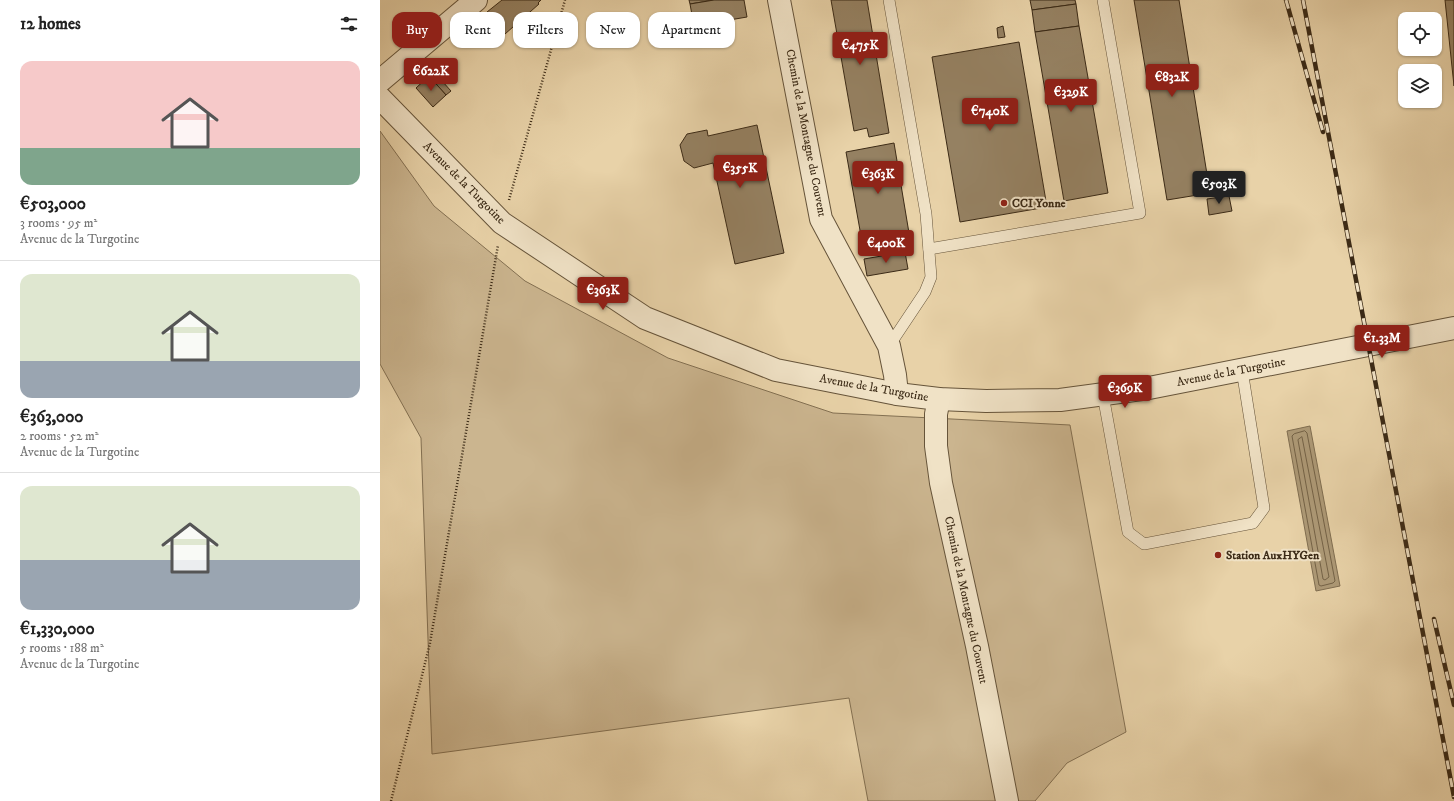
<!DOCTYPE html>
<html lang="en">
<head>
<meta charset="utf-8">
<style>
  :root { --surface:#fff; --page:#f6f6f6; --text:#222; --muted:#767676; --line:#e0e0e0; --accent:#8f2418 }
  body { margin:0; font-family:"IM FELL DW Pica",serif; background:var(--page); color:var(--text); height:100vh; display:flex; flex-direction:column; font-size:15px; white-space:nowrap }
  * { box-sizing:border-box; margin:0 }
  p { font-size:13px; color:var(--muted) }
  .icon { flex:none; width:22px; height:22px; fill:none; stroke:currentColor; stroke-width:2; stroke-linecap:round; stroke-linejoin:round }
  .map { position:relative; flex:1; overflow:hidden }
  .drawer { display:flex; flex-direction:column; background:var(--surface); width:380px }
  .drawer>* { flex:none }
  .top-card { position:absolute; left:12px; top:12px; width:380px; height:36px; display:flex; gap:8px }
  .tools { position:absolute; left:1018px; top:12px; display:grid; gap:8px }
  .tools a { display:grid; place-items:center; width:44px; height:44px; border-radius:8px; background:var(--surface); box-shadow:0 1px 3px #0004; font-size:20px }
  .price { position:absolute; translate:-50% -34px; padding:0 9px; border-radius:4px; background:var(--accent); color:#fff; font-size:13px; line-height:26px; filter:drop-shadow(0 1px 2px #0008) }
  .price::after { content:''; position:absolute; left:50%; top:24px; width:12px; height:9px; margin-left:-6px; background:inherit; clip-path:polygon(0 0,100% 0,50% 100%) }
  .price.on { background:#222; color:#fff }
  ul { padding:0; list-style:none }
  li { display:grid; align-content:center; gap:8px; height:212px; padding:0 20px }
  li+li { border-top:1px solid var(--line) }
  li span { display:grid; place-items:center; height:124px; border-radius:12px; color:#555 }
  li>.icon { margin-inline-start:auto }
  span .icon { width:72px; height:72px; fill:#fffc; stroke-width:1 }
  li b { font-size:17px }
  h2 { display:flex; justify-content:space-between; align-items:center; height:48px; padding:0 20px; font-size:17px }
  .pill { padding:0 14px; border-radius:12px; background:var(--surface); box-shadow:0 1px 3px #0004; font-size:14px; line-height:36px }
  .pill.on { background:var(--accent); color:#fff }
  main { display:flex; flex:1; min-height:0 }
  .map>svg:first-child { display:block }
  .green { fill:#cbb58f; stroke:#837052 }
  .water { fill:#ad9976; stroke:#7f6d50 }
  .lines { fill:none; stroke-linecap:round; stroke-linejoin:round }
  .shore { stroke:#746246; stroke-width:1 }
  .building { fill:#958162; stroke:#3b2a16 }
  .lane-casing { stroke:#66543a; stroke-width:12 }
  .street-casing { stroke:#66543a; stroke-width:24 }
  .path { stroke:#3b2a16; stroke-width:2.5; stroke-dasharray:1 2; stroke-linecap:butt }
  .lane { stroke:#f0e2c6; stroke-width:11 }
  .street { stroke:#f0e2c6; stroke-width:22 }
  .rail-casing { stroke:#3b2a16; stroke-width:4.5 }
  .rail { stroke:#f0e2c6; stroke-width:3; stroke-dasharray:9; stroke-linecap:butt }
  .poi-dot { fill:#8f2418; stroke:#f0e2c6; stroke-width:1.5 }
  .labels { text-anchor:middle; dominant-baseline:central; stroke-width:4; stroke-linejoin:round; paint-order:stroke }
  .street-label { font-size:12px; fill:#3b2a16; stroke:#f0e2c6 }
  .poi-label { font-size:12px; font-weight:bold; fill:#3b2a16; stroke:#f0e2c6; text-anchor:start }
</style>
</head>
<body>
<main>
<section class="drawer">
<h2>12 homes<svg class="icon" aria-label="filters" viewBox="0 0 24 24"><path d="M4 7h16M4 17h16"/><circle cx="9" cy="7" r="2"/><circle cx="15" cy="17" r="2"/></svg></h2>
<ul>
<li><span style="background:linear-gradient(#f6c9c9 70%,#7fa58c 0)"><svg class="icon" aria-label="home" viewBox="0 0 24 24"><path d="M3 11l9-7 9 7M6 9v11h12V9"/></svg></span><div><b>€503,000</b><p>3 rooms · 95 m²</p><p>Avenue de la Turgotine</p></div></li>
<li><span style="background:linear-gradient(#dfe7d0 70%,#9aa5b1 0)"><svg class="icon" aria-label="home" viewBox="0 0 24 24"><path d="M3 11l9-7 9 7M6 9v11h12V9"/></svg></span><div><b>€363,000</b><p>2 rooms · 52 m²</p><p>Avenue de la Turgotine</p></div></li>
<li><span style="background:linear-gradient(#dfe7d0 60%,#9aa5b1 0)"><svg class="icon" aria-label="home" viewBox="0 0 24 24"><path d="M3 11l9-7 9 7M6 9v11h12V9"/></svg></span><div><b>€1,330,000</b><p>5 rooms · 188 m²</p><p>Avenue de la Turgotine</p></div></li>
</ul>
</section>
<div class="map">
<svg width="1074" height="801" viewBox="0 0 1074 801">
  <rect width="100%" height="100%" fill="#e8d2a8"/>
  <filter id="stains"><feTurbulence type="fractalNoise" baseFrequency=".005" numOctaves="4"/><feColorMatrix values="0 0 0 0 .2 0 0 0 0 .09 0 0 0 0 .02 0 0 0 .5 -.17"/></filter>
  <radialGradient id="worn" r=".72"><stop offset=".6" stop-color="#630" stop-opacity="0"/><stop offset="1" stop-color="#630" stop-opacity=".3"/></radialGradient>
  <!-- green -->
  <path class="green" d="M0,131L54,206L145,281L288,358L453,413L690,425L746,732L687,763L655,801H488L469,698L52,754L41,438L0,364Z"/>
  <!-- water -->
  <path class="water" d="M930,426L960,586L936,591L907,431Z"/>
  <g class="lines">
    <!-- shore -->
    <g class="shore">
      <path d="M925,431L927,433L955,581L953,583L941,586L939,585L912,436L914,434Z"/>
      <path d="M922,437L949,577L945,580L943,579L918,440Z"/>
    </g>
  </g>
  <!-- building -->
  <g class="building">
    <path d="M122,0H161L158,3L159,4L125,34L107,12Z"/>
    <path d="M309,0H334L310,4Z"/>
    <path d="M334,0H364L367,17L314,26L310,4Z"/>
    <path d="M451,0H487L509,133L489,137L487,128L474,131Z"/>
    <path d="M650,0H695L696,4L652,10Z"/>
    <path d="M754,0H799L830,193L787,200Z"/>
    <path d="M1065,0H1074V86Z"/>
    <path d="M696,4L699,26L655,32L652,10Z"/>
    <path d="M623,26L625,37L618,38L617,28Z"/>
    <path d="M699,26L728,193L684,201L655,32Z"/>
    <path d="M639,42L667,207L580,222L552,57Z"/>
    <path d="M54,72L71,91L66,95L49,76Z"/>
    <path d="M49,76L66,95L53,107L36,88Z"/>
    <path d="M377,125L404,253L355,264L333,163L314,168L304,161L300,145L307,134L327,130L328,136Z"/>
    <path d="M514,143L530,239L483,247L466,152Z"/>
    <path d="M849,196L852,211L829,215L827,199Z"/>
    <path d="M525,252L528,269L487,276L484,259Z"/>
  </g>
  <g class="lines">
    <!-- lane casing -->
    <g class="lane-casing">
      <g id="lane">
        <path d="M509,0L546,214L551,277L545,292L509,346"/>
        <path d="M549,249L760,213L723,0"/>
        <path d="M723,395L748,532L764,544L873,523L884,508L862,370"/>
      </g>
    </g>
    <!-- street casing -->
    <g class="street-casing">
      <g id="street">
        <path d="M399,0L441,219L509,346L515,375L517,394"/>
        <path d="M0,81L96,0"/>
        <path d="M0,98L122,223L265,318L396,370L517,394L559,399L606,401L680,400L769,388L1074,328"/>
        <path d="M559,399L556,414V446L561,483L597,646L627,801"/>
      </g>
    </g>
    <!-- path -->
    <g class="path">
      <path d="M129,200L185,0"/>
      <path d="M11,801L50,643L118,245"/>
    </g>
    <!-- lane -->
    <use href="#lane" class="lane"/>
    <!-- street -->
    <use href="#street" class="street"/>
    <!-- rail casing -->
    <g class="rail-casing">
      <g id="rail">
        <path d="M906,0L943,132"/>
        <path d="M923,0L1074,797"/>
        <path d="M1054,619L1074,705"/>
      </g>
    </g>
    <!-- rail -->
    <use href="#rail" class="rail"/>
  </g>
  <!-- markers -->
  <g class="poi-dot">
    <circle cx="624" cy="203" r="4"/>
    <circle cx="838" cy="555" r="4"/>
  </g>
  <g class="labels">
    <!-- street labels -->
    <g class="street-label">
      <text transform="translate(426 133) rotate(79)">Chemin de la Montagne du Couvent</text>
      <text transform="translate(84 183) rotate(45)">Avenue de la Turgotine</text>
      <text transform="translate(851 372) rotate(-11)">Avenue de la Turgotine</text>
      <text transform="translate(494 388) rotate(10)">Avenue de la Turgotine</text>
      <text transform="translate(586 600) rotate(78)">Chemin de la Montagne du Couvent</text>
    </g>
    <!-- poi labels -->
    <g class="poi-label">
      <text x="632" y="203">CCI Yonne</text>
      <text x="846" y="555">Station AuxHYGen</text>
    </g>
  </g>
  <rect width="100%" height="100%" filter="url(#stains)"/>
  <rect width="100%" height="100%" fill="url(#worn)"/>
</svg>
<div class="tools">
<a><svg class="icon" aria-label="locate" viewBox="0 0 24 24"><circle cx="12" cy="12" r="6"/><path d="M12 2v4M12 18v4M2 12h4M18 12h4"/></svg></a>
<a><svg class="icon" aria-label="layers" viewBox="0 0 24 24"><path d="M12 4l9 5-9 5-9-5zM3 14l9 5 9-5"/></svg></a>
</div>
<b class="price" style="left:480px;top:66px">€475K</b>
<b class="price" style="left:51px;top:92px">€622K</b>
<b class="price" style="left:792px;top:98px">€832K</b>
<b class="price" style="left:691px;top:113px">€329K</b>
<b class="price" style="left:610px;top:132px">€740K</b>
<b class="price" style="left:360px;top:189px">€355K</b>
<b class="price" style="left:498px;top:195px">€363K</b>
<b class="price on" style="left:839px;top:205px">€503K</b>
<b class="price" style="left:506px;top:264px">€400K</b>
<b class="price" style="left:223px;top:311px">€363K</b>
<b class="price" style="left:1002px;top:359px">€1.33M</b>
<b class="price" style="left:745px;top:409px">€369K</b>
<div class="top-card">
<a class="pill on">Buy</a>
<a class="pill">Rent</a>
<a class="pill">Filters</a>
<a class="pill">New</a>
<a class="pill">Apartment</a>
</div>
</div>
</main>
</body>
</html>
